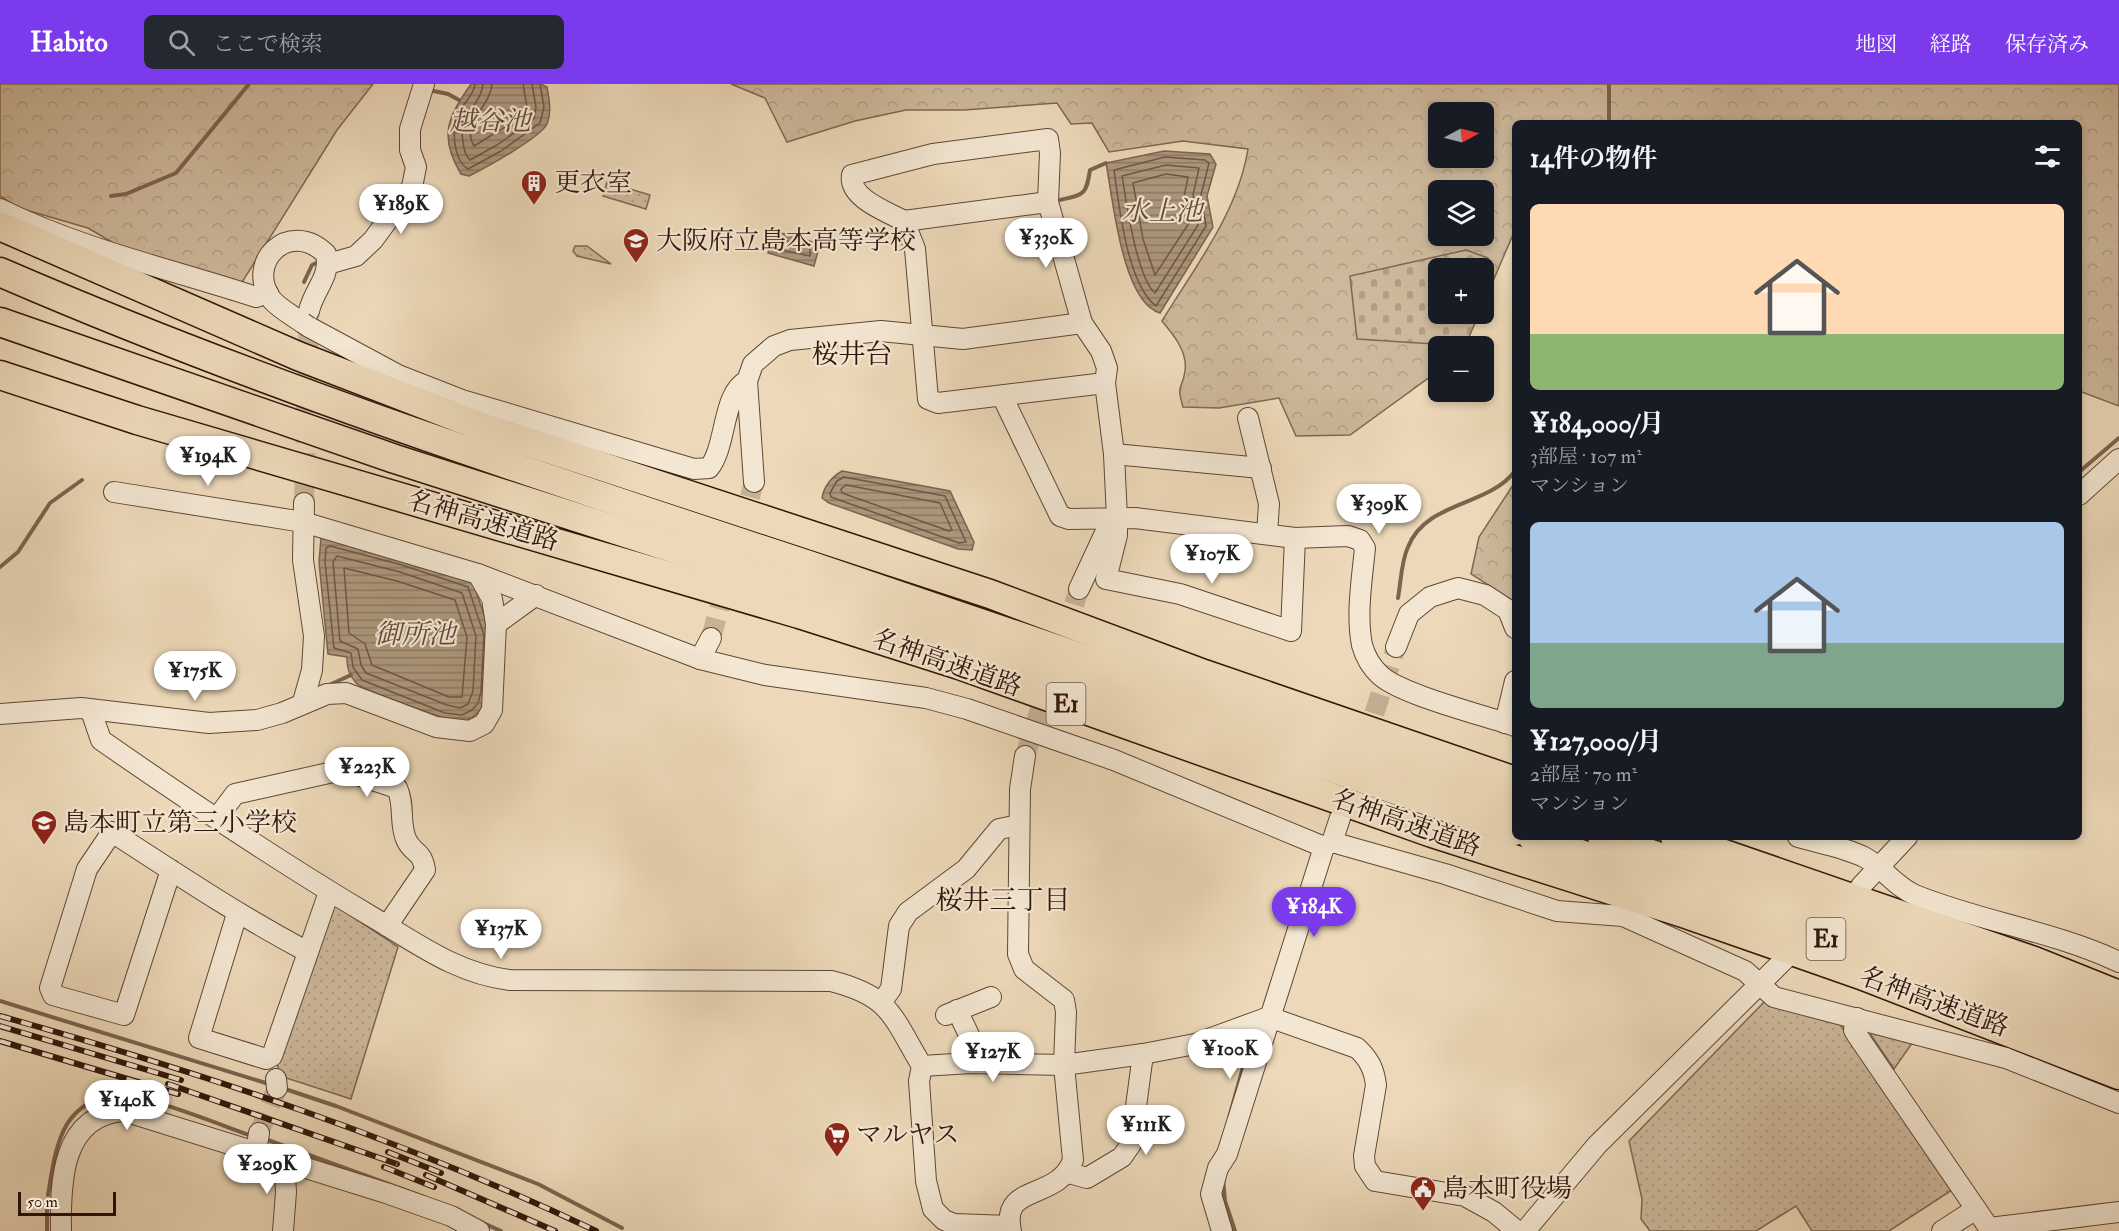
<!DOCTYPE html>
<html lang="ja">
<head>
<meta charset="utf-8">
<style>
  :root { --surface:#171b24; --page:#242831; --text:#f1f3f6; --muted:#9ea1a6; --accent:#7c3aed }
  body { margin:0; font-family:"IM FELL Double Pica","Noto Serif JP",serif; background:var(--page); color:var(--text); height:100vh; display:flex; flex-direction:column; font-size:22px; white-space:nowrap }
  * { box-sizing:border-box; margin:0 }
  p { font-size:20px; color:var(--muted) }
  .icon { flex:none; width:33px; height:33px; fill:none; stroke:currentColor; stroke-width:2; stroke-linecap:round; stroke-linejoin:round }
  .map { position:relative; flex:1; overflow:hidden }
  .side { position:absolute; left:1512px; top:36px; width:570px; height:720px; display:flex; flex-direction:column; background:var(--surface); border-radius:9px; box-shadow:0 3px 9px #0003 }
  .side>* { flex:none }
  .needle { width:39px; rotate:83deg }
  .controls { position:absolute; left:1428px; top:18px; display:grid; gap:12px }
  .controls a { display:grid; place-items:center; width:66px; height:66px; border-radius:9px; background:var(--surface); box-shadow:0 3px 9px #0003; font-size:30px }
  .scale { position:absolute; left:18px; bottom:15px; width:98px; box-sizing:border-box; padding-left:6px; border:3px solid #301609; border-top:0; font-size:16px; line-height:21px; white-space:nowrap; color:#301609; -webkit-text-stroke:4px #f3e6d2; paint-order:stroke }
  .price { position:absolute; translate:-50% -51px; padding:0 14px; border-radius:21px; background:#fff; color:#222; font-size:20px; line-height:39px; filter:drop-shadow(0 2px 3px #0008) }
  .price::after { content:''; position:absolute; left:50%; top:36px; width:18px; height:14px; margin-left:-9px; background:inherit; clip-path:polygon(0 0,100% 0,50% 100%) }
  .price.current { background:var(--accent); color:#fff }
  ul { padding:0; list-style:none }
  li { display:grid; align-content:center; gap:12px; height:318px; padding:0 18px }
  li span { display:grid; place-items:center; height:186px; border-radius:9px; color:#555 }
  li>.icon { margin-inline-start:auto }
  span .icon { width:108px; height:108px; fill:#fffc; stroke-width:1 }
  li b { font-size:26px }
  h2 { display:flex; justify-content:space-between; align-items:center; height:72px; padding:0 18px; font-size:26px }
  header { display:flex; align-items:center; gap:36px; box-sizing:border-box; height:84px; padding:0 30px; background:var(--accent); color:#fff }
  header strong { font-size:28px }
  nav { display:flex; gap:33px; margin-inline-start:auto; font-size:21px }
  .search { width:420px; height:54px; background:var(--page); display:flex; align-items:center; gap:15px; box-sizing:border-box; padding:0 21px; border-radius:9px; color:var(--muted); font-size:22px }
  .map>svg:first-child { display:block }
  .forest { fill:url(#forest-crowns); stroke:#7e6752; stroke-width:1.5; fill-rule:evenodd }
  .cemetery { fill:url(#cemetery-stones); stroke:#7e6752; stroke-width:1.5 }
  .park { fill:url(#park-dots); stroke:#7e6752; stroke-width:1.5 }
  .water { fill:url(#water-rules); stroke:#7b634f; stroke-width:1.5 }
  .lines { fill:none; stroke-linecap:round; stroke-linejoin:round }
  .shore { stroke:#6e5643; stroke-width:1.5 }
  .stream { stroke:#7b634f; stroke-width:4 }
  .minor-tunnel { stroke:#c7b296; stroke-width:20; stroke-dasharray:20 10; stroke-linecap:butt }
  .minor-casing { stroke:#5f4735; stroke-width:22 }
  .highway-casing { stroke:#301609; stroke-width:31 }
  .minor { stroke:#f3e6d2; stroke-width:20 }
  .highway { stroke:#edd9b9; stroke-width:28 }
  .rail-casing { stroke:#301609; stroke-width:6 }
  .rail { stroke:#f3e6d2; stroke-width:4; stroke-dasharray:11; stroke-linecap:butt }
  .minor-bridge-casing { stroke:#5f4735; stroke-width:22; stroke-linecap:butt }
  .minor-bridge { stroke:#f3e6d2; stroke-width:20 }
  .labels { text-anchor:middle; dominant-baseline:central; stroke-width:4.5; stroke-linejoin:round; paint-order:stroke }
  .shield { fill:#f3e6d2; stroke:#6a5445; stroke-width:1.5 }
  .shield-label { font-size:24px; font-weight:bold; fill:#301609 }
  .poi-label { font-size:26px; fill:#301609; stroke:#f3e6d2; text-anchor:start }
  .street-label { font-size:26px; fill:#301609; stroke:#f3e6d2 }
  .water-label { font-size:27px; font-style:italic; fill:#624a37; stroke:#f3e6d2 }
  .neighbourhood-label { font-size:27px; fill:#301609; stroke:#f3e6d2 }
</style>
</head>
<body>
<header>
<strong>Habito</strong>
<div class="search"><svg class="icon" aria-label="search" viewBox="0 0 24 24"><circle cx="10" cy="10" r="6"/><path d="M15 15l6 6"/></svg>ここで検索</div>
<nav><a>地図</a><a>経路</a><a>保存済み</a></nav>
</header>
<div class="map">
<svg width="2119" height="1147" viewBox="0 0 2119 1147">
  <defs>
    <pattern id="forest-crowns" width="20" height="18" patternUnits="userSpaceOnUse" patternTransform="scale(1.5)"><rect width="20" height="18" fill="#cdb89b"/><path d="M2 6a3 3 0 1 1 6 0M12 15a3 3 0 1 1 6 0" fill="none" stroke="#b09d84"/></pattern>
    <pattern id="cemetery-stones" width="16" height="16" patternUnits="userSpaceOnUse" patternTransform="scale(1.5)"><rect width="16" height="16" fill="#cdb89b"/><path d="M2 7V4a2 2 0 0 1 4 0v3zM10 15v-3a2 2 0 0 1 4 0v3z" fill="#b09d84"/></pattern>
    <pattern id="park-dots" width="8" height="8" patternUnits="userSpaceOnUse" patternTransform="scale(1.5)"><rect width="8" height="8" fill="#cdb89b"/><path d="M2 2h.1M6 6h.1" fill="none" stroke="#b09d84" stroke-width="1.8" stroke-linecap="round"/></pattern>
    <pattern id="water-rules" width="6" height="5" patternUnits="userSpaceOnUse" patternTransform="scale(1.5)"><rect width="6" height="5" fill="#ad977d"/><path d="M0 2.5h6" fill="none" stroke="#8d7a65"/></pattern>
  </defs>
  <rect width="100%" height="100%" fill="#edd9b9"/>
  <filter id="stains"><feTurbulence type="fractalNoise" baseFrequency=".00333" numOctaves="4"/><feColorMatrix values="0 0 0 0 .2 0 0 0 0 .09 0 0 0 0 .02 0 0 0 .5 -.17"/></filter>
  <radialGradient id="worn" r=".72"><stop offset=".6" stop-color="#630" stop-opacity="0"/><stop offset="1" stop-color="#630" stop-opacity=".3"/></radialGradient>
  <!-- forest -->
  <g class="forest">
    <path d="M0,0H373L337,46L231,216L215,204L134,171L88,144L19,124L0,112Z"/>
    <path d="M731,0H2119V322L2079,307V39H1515V146L1484,218V184H1438V230L1457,262H1438V287L1350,351L1296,352L1279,314L1219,324L1183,323C1176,298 1182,308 1185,287C1188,268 1173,250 1162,237C1195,183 1238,128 1248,65L1183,57L1109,68L1092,39L1071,40L1057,19L964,26H906L855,37L787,58L765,14ZM1438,28H1484V74H1438ZM1438,106H1484V152H1438Z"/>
    <path d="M1515,398V518L1471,490L1479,453Z"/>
  </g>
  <!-- cemetery -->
  <path class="cemetery" d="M1466,166L1488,174V209L1484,220V184H1438V230H1479L1465,262L1357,255L1350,192Z"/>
  <!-- park -->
  <g class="park">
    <path d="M607,98L650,111L646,125L603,112Z"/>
    <path d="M575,162H587L611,180L577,172L573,167Z"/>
    <path d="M335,821L398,863L351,1015L280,992L277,979L328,823Z"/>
    <path d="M1765,917L1839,939L1952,1106L1889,1147H1812L1796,1122L1756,1147H1650L1641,1135L1642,1115L1629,1057Z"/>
    <path d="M1874,945L1915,955L1894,985L1871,951Z"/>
  </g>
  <!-- water -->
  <g class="water">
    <path d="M471,0H541L547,3C549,15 552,28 547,40C540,54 485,84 469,92L461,90C438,52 448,33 471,0Z"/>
    <path d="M1164,67L1210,70L1216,80L1207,112L1213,143L1160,229C1122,218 1113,115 1106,79Z"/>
    <path d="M774,147L820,160L814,182L768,169Z"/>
    <path d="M842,387L950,407L974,458L972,466L958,465L829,419L822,414C824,402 832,393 842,387Z"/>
    <path d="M321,454L404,475L473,498L490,549L484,622C479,628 471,637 462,638C451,638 363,606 356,599C349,591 347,584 347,573L328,570L319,478Z"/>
  </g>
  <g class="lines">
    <!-- shore -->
    <g class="shore">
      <path d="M475,0C474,11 464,19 459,28C451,43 453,76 468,85L501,67L540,39L544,23L540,0"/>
      <path d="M483,0C481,22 458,30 463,58C464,65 465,71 470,76L497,61L534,35L536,23L532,0"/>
      <path d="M492,0C491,22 460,39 474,62L526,30L527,23L523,0"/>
      <path d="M1165,73L1205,76L1209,79L1201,111L1206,142L1156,222C1127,200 1119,121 1114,86Z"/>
      <path d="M1166,81L1199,84L1193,111L1198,141L1155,209C1137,194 1126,117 1122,92Z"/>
      <path d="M1166,90L1188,93L1184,113L1189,139L1155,191L1143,155L1133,99Z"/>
      <path d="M781,155L810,164V172L777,165V157Z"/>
      <path d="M844,393L945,412L966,458L959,459L831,413L830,409L837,397Z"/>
      <path d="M846,401L940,419L952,446L949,447L842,409L841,405Z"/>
      <path d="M330,462L402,481L468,503L484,551L481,608L478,619L472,626L462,631L445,629L362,596L353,583L351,569L334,564L325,478L326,464Z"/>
      <path d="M337,472L400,488L462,509L476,552L473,607L468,620L460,624L447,621L366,589L361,581L358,565L340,557L333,478Z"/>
      <path d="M344,484L397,497L455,516L467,553L462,613H449L372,581L365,560L349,549Z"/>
    </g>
    <!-- stream -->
    <g class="stream">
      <path d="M1609,0V39"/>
      <path d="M429,6L448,10L459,16"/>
      <path d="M111,112L126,110L176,89L249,0"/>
      <path d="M1060,116C1085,110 1086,111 1090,86L1106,79"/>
      <path d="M304,198L312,181L321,177"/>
      <path d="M2079,388L2119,354"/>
      <path d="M0,483L18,468L50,419L82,396"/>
      <path d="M1398,514C1401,498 1401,478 1408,463C1426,417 1488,423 1515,387"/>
      <path d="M327,602L351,591"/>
      <path d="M0,917L269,1000"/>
      <path d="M282,1004L336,1022L538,1100L622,1144"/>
      <path d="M1229,1034L1251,954"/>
      <path d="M265,1055L424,1113"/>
      <path d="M1223,1095L1225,1117L1235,1147"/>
      <path d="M48,1111C52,1087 55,1061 67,1040C78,1023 96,1012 116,1011C146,1010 220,1041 252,1052"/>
      <path d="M47,1124V1147"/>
      <path d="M481,1138L501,1147"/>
    </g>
    <!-- minor-tunnel -->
    <g class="minor-tunnel">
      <path d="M304,419L309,229"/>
      <path d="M742,442L754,398"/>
      <path d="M1065,549L1079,505"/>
      <path d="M711,554L727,496"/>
      <path d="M1365,658L1396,563"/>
      <path d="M1025,672L1048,600"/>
      <path d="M259,1049L277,1004"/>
    </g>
    <!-- minor casing -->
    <g class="minor-casing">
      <g id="minor">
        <path d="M1048,118L904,137L915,165L928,315L938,319L1105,299"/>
        <path d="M0,125C81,165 170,185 256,213L268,209"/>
        <path d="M904,137C888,128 848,114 852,91L933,70L1048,55L1050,69L1048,118L1082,239"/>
        <path d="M328,180L356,172L373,156L412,103L416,83L410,66V45L424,0"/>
        <path d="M303,239C293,232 280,225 272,216C244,179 289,134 326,170C331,193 314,205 309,227"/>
        <path d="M309,243L398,291L462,316L694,385L709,384C727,362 722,309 747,297"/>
        <path d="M1002,312L1060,432L1069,435L1135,434L1295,454L1348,452L1360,456L1365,464C1362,495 1356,530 1362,561C1365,572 1372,584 1381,592C1403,611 1483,631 1515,642"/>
        <path d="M1248,334L1269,420L1267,450"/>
        <path d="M1114,370L1261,384"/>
        <path d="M754,398L747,297L753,280L774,262L790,256L881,247L963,255L1082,239L1101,267L1107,284L1105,299L1114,370L1117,434V451L1106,495L1180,510L1291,547L1295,454"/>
        <path d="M114,408L303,438L478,490L700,575L765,591L926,614L967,625L1114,676L1324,763"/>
        <path d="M2079,411L2119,375"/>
        <path d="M478,490L492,515L496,540L536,511"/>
        <path d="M1079,505L1106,447L1114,438"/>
        <path d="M1396,563L1409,530L1430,513L1458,504L1485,511L1508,526L1515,544"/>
        <path d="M700,575L711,554"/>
        <path d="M303,618L312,586L314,552L303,476L304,419"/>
        <path d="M91,627L101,656C190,718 281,779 374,834C418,860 458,890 510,896L831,897C891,912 892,932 922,982L919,997L926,1097L933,1125L944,1136L954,1140L1010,1142"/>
        <path d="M0,630L81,624L209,639L257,636L282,629L327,610L346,609L436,643L470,647L484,640L492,626L496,540"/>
        <path d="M1505,639L1515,597"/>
        <path d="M217,734L235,710L342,686L397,704C405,721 399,738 406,755C412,770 422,765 425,786L387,842"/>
        <path d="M1798,753C1819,759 1844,763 1864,773C1883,783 1894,802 1915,811C1982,838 2053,847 2119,878"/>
        <path d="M1332,758L1445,790L1557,827L1623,832L1745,887L1774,913L2006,974L2119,1019"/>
        <path d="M171,786L124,931L53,911L50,904L87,785L112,748C177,790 238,831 306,867"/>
        <path d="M1861,802L1907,753"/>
        <path d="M237,830L199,954L266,975L272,972L329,808"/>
        <path d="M882,917L891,905L899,842L908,828L966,785L999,745L1019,741"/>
        <path d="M957,926L969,951L971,979"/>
        <path d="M946,931L991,913"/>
        <path d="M1857,934L1854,946L1857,951L1991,1147"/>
        <path d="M922,982L971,979L1064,981L1143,970L1195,960L1269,933L1357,964C1369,975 1374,985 1376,1001L1364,1072L1365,1082L1375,1097L1465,1112L1494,1128L1517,1147"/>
        <path d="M276,995L277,1004"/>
        <path d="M256,1067L259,1049"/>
        <path d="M1069,1089L1087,1094L1122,1073L1131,1060L1143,970"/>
        <path d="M1989,1144L2119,1128"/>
        <path d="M61,1147C60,1097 62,1031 124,1027L386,1109L451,1132L479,1147"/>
        <path d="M283,1147L286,1108L284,1076"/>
        <path d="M1011,1147C1000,1098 1058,1118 1073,1076L1064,981L1066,928L1064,916L1024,885L1018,870L1020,705L1025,672"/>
        <path d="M1222,1147L1211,1110L1218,1084L1227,1070L1324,763L1332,758L1340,734"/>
        <path d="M1525,1147L1597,1061L1785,875"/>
        <path d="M1942,1147L1976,1125"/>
      </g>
    </g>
    <!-- highway casing -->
    <g class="highway-casing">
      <g id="highway">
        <path d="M0,142L298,272L485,344L990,510L1204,590L1515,697"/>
        <path d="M0,188C270,305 549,395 827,487C1057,564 1286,645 1515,723"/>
        <path d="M0,238L395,375L965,558L1515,747"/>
        <path d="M0,291L137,336L799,530L959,581L1432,749L1689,831L1861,891L2119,991"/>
        <path d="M1532,753L1979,910L2119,964"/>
        <path d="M1602,753L1986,886L2119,936"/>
        <path d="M1675,753L2034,877L2119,911"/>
      </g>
    </g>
    <!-- minor -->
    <use href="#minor" class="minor"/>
    <!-- highway -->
    <use href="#highway" class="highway"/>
    <!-- rail casing -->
    <g class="rail-casing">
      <g id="rail">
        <path d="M0,932C203,989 405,1056 596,1147"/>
        <path d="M0,942L181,996"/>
        <path d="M0,957L178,1010"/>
        <path d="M168,1000L397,1080"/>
        <path d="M388,1068L441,1089"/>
        <path d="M384,1083L434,1103"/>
        <path d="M426,1091L555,1147"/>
      </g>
    </g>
    <!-- rail -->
    <use href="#rail" class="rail"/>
    <!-- minor-bridge casing -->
    <g class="minor-bridge-casing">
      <path id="minor-bridge" d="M303,239L309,243"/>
    </g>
    <!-- minor-bridge -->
    <use href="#minor-bridge" class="minor-bridge"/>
  </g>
  <!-- icons -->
  <defs>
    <g id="building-pin" transform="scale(1.35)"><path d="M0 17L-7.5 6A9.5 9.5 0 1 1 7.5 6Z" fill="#8f2418" stroke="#f3e6d2"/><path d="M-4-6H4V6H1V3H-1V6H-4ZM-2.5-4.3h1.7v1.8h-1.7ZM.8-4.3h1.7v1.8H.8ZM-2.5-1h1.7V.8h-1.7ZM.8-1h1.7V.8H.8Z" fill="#fff"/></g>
    <g id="school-pin" transform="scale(1.35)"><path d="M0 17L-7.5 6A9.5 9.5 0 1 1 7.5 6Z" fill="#8f2418" stroke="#f3e6d2"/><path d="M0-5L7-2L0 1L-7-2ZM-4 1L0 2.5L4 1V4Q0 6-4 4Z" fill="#fff"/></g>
    <g id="supermarket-pin" transform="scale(1.35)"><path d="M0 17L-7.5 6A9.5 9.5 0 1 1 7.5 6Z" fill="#8f2418" stroke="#f3e6d2"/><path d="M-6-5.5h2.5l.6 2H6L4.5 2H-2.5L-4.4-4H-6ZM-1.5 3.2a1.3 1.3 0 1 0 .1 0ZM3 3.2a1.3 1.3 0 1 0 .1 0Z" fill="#fff"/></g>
    <g id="civic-pin" transform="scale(1.35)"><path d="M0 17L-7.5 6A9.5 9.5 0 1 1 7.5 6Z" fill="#8f2418" stroke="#f3e6d2"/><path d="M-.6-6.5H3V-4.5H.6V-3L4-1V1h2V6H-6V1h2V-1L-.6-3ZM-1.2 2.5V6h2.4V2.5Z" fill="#fff"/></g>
  </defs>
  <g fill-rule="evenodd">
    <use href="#building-pin" x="534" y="99"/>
    <use href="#school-pin" x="636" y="157"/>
    <use href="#school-pin" x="44" y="739"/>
    <use href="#supermarket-pin" x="837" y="1051"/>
    <use href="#civic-pin" x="1423" y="1105"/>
  </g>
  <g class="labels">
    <!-- shield labels -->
    <g class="shield">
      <rect x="1046.5" y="599" width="39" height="42" rx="4.5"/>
      <rect x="1806.5" y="834" width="39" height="42" rx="4.5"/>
    </g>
    <g class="shield-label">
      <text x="1066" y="620">E1</text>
      <text x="1826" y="855">E1</text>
    </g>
    <!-- poi labels -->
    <g class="poi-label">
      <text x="554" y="99">更衣室</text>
      <text x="656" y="157">大阪府立島本高等学校</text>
      <text x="63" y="739">島本町立第三小学校</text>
      <text x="856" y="1051">マルヤス</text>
      <text x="1442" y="1105">島本町役場</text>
    </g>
    <!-- street labels -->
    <g class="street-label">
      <text transform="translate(483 437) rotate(16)">名神高速道路</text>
      <text transform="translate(947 579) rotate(19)">名神高速道路</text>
      <text transform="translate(1406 739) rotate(19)">名神高速道路</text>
      <text transform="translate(1934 918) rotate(20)">名神高速道路</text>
    </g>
    <!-- water labels -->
    <g class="water-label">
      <text x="490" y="37">越谷池</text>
      <text x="1162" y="127">水上池</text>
      <text x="415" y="550">御所池</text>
    </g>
    <!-- neighbourhood labels -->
    <g class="neighbourhood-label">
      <text x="852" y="270">桜井台</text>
      <text x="1003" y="816">桜井三丁目</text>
    </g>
  </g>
  <rect width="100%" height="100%" filter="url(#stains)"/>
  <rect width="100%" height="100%" fill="url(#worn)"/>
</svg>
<div class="controls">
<a><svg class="needle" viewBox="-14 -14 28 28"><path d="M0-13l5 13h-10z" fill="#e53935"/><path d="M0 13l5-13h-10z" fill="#9ea1a6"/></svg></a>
<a><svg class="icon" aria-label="layers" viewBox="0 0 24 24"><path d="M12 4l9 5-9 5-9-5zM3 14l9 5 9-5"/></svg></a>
<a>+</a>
<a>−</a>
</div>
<div class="scale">50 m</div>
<b class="price" style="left:401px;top:151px">¥189K</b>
<b class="price" style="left:1046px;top:185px">¥330K</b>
<b class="price" style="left:208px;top:403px">¥194K</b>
<b class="price" style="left:1379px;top:451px">¥309K</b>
<b class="price" style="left:1212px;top:501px">¥107K</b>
<b class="price" style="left:195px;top:618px">¥175K</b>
<b class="price" style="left:367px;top:714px">¥223K</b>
<b class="price current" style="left:1314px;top:854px">¥184K</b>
<b class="price" style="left:501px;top:876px">¥137K</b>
<b class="price" style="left:1230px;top:996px">¥100K</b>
<b class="price" style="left:993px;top:999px">¥127K</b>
<b class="price" style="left:127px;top:1047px">¥140K</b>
<b class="price" style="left:1146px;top:1072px">¥111K</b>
<b class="price" style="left:267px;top:1111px">¥209K</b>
<section class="side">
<h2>14件の物件<svg class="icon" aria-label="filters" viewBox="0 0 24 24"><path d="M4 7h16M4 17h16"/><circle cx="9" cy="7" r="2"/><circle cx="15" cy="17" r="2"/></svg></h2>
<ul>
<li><span style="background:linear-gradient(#ffd9b3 70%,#8fb573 0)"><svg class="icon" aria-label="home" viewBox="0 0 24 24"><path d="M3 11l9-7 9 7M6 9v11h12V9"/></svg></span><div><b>¥184,000/月</b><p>3部屋 · 107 m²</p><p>マンション</p></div></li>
<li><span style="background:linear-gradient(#a9c7e8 65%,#7fa58c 0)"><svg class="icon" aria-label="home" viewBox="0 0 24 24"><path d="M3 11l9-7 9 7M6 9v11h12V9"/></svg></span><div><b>¥127,000/月</b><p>2部屋 · 70 m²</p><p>マンション</p></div></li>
</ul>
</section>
</div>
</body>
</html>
